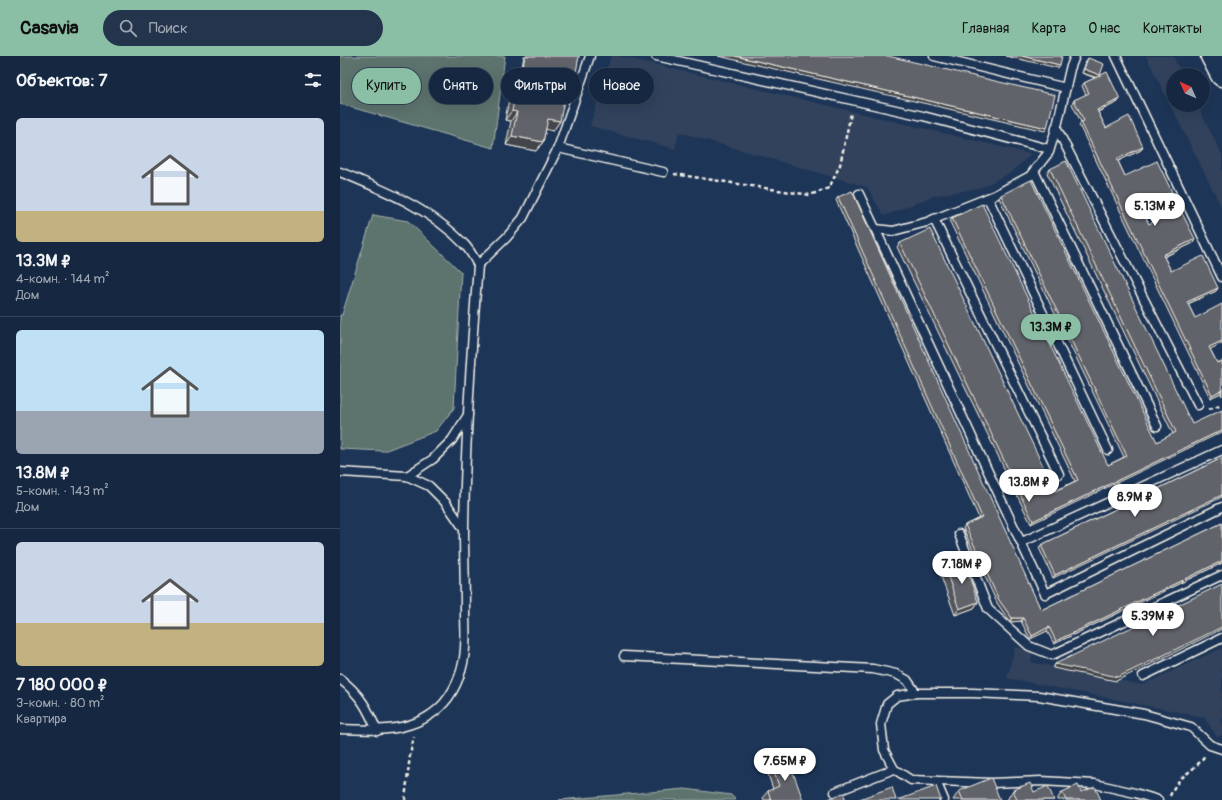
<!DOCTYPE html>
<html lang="ru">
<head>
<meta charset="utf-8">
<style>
  :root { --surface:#162841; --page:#23344c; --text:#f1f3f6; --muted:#9ea6b1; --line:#35445a; --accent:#8abfa5 }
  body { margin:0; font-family:Pangolin,sans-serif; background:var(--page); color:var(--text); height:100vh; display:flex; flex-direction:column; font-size:15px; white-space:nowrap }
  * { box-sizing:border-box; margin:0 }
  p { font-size:13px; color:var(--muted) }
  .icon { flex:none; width:22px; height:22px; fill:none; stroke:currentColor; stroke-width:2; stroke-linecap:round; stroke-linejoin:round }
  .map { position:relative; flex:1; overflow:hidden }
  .drawer { display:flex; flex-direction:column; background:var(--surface); width:340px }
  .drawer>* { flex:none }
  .guide { position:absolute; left:12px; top:12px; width:380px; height:36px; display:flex; gap:8px }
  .needle { width:26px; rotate:315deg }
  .buttons { position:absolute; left:826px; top:12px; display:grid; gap:8px }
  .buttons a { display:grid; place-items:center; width:44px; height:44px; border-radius:50%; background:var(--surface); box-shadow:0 4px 16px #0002,0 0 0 1px var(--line); font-size:20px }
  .price { position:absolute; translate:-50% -34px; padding:0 9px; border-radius:14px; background:#fff; color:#222; font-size:13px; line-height:26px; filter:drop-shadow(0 1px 2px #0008) }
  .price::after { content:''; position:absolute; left:50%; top:24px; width:12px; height:9px; margin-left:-6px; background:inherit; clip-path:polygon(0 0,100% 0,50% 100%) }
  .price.current { background:var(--accent); color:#111 }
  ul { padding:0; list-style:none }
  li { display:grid; align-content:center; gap:8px; height:212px; padding:0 16px }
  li+li { border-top:1px solid var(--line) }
  li span { display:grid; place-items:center; height:124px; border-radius:6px; color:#555 }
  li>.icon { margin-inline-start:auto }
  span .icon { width:72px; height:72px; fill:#fffc; stroke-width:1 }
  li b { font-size:17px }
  h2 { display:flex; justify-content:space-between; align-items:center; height:48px; padding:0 16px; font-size:17px }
  .chip { padding:0 14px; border-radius:18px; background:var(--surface); box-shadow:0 4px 16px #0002,0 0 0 1px var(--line); font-size:14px; line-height:36px }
  .chip.current { background:var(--accent); color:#111 }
  header { display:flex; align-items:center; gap:24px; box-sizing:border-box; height:56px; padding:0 20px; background:var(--accent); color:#111 }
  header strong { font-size:19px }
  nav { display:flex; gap:22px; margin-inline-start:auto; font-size:14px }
  .search { width:280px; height:36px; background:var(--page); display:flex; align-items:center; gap:10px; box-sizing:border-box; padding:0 14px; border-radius:22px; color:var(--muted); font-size:15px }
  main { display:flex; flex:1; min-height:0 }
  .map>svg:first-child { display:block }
  .built { fill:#31435d }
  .green { fill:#5d736e; stroke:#a8b2ab }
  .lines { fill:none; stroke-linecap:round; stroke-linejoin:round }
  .lane-casing { stroke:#f4f1e8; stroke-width:11 }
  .secondary-casing { stroke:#f4f1e8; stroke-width:25 }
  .path { stroke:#f4f1e8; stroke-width:2.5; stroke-dasharray:4 3; stroke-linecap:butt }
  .lane { stroke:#1d3557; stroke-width:8 }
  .secondary { stroke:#1d3557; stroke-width:22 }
  .wall { fill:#53555b; stroke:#f4f1e8 }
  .shaded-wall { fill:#43454a; stroke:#f4f1e8 }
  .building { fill:#60636a; stroke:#f4f1e8 }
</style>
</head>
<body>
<header>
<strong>Casavia</strong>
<div class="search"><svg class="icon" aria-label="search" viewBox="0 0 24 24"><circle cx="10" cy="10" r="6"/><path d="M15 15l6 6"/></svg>Поиск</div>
<nav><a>Главная</a><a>Карта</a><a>О нас</a><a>Контакты</a></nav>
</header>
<main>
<section class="drawer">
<h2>Объектов: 7<svg class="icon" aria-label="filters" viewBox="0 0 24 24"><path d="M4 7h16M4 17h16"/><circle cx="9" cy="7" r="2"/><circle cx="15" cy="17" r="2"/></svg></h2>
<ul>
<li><span style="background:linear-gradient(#c9d6e8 75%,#c2b280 0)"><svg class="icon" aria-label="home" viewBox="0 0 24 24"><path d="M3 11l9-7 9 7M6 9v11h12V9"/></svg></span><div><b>13.3M ₽</b><p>4-комн. · 144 m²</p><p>Дом</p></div></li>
<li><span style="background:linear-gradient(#bfe0f5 65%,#9aa5b1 0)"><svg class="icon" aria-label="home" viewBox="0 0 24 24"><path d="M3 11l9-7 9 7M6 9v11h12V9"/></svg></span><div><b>13.8M ₽</b><p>5-комн. · 143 m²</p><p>Дом</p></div></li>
<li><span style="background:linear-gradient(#c9d6e8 65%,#c2b280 0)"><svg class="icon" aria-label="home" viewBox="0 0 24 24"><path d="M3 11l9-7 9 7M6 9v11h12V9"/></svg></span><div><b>7 180 000 ₽</b><p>3-комн. · 80 m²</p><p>Квартира</p></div></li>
</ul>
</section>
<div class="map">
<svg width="882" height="744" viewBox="0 0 882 744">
  <rect width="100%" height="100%" fill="#1d3557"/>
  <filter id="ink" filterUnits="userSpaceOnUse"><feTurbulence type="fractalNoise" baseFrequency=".025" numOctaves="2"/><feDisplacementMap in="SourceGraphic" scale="8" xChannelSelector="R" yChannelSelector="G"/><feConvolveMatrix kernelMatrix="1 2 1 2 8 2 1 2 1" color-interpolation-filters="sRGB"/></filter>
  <g filter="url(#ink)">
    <!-- built -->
    <g class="built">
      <path d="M271,0H279L691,98L672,116L640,132L593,140L544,160L527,131L339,76L335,93L250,70Z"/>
      <path d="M806,0H833L842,19H833V49H857L882,99V152Z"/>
      <path d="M675,591L693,595L691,606L802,629L882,592V679L877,681L864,661L667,622Z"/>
    </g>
    <!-- green -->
    <g class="green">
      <path d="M0,0H165L153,92L0,48Z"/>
      <path d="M33,159L68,165L121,216L114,352L96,375L44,395L0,393V259H2Z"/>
      <path d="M345,733L391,739L396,744H219Z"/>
    </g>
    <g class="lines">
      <!-- lane casing -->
      <g class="lane-casing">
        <g id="lane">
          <path d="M316,0L583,60L709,93"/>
          <path d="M594,0L726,32"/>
          <path d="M776,0L882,221"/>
          <path d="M716,71L858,349"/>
          <path d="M218,92L323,116"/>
          <path d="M694,115L817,370"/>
          <path d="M0,116C44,134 91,153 124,188C130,194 134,202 138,209C131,297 125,386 124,474C124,501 125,528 125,556C125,567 126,580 125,592C124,611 117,632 104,647C77,677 37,675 0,673"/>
          <path d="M519,138L705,538L882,451"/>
          <path d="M648,142L768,394"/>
          <path d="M594,163L719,418"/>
          <path d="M536,173L553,175L587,166L655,139L690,120L709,96L718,66L730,13L735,0"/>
          <path d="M138,209L167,181L183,162L218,92L250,0"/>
          <path d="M0,416L67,420L89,430L106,447L124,473"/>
          <path d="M67,420L93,403L112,384L128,359"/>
          <path d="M619,478L648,553L689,590L712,599L882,519"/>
          <path d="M682,486L882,394"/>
          <path d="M284,600L533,613L556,618L567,624L576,637"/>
          <path d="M803,620L882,582"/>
          <path d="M0,623C20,638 28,653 37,675"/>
          <path d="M596,725L604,744"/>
          <path d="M495,736L554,713"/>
          <path d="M818,744L795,737L755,728L701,725L651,727L571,724L554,713L544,694L541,668L547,648L557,640L576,637H633L699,640L804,658L851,671L870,689L882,693"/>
        </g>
      </g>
      <!-- secondary casing -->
      <g class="secondary-casing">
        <path id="secondary" d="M872,0L882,19"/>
      </g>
      <!-- path -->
      <g class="path">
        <path d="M334,118L470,139L489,132L500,109L511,57"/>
        <path d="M869,353L882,348"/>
        <path d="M830,740C838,718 855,716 865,699"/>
        <path d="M65,744L70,699L74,681"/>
      </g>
      <!-- lane -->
      <use href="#lane" class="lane"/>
      <!-- secondary -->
      <use href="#secondary" class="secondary"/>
    </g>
    <!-- wall -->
    <g class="wall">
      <path d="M184,0H239L232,30L180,20Z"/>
      <path d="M748,2L778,46L758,56L766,72L803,91L801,94L778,105L785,120L830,139L801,153L809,168L855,183L853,187L824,201L831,215L878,232L876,235L848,248L855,262L882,287L870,293L877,307L882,305V340L881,337L870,342L739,69L741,66L732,48L734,44L746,39L742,30L744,27L755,22L742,17L746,5Z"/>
      <path d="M176,34L220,65L213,75L206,73L203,86L196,95L166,89L171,65L165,64L169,43Z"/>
      <path d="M710,113L852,368L691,468L557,191L560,187L715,435L735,425L610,166L612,162L768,409L784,401L659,142L661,139L817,386L833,378L707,117Z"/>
      <path d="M498,141L701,554L882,467V507L714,588L707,575L690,583L681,565L670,566L657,547L623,472L625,469L639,462L496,144Z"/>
      <path d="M882,402L713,522L699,492L701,489Z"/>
      <path d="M605,512L638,546L634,552L615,559L600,518Z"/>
      <path d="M430,706L463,744H424L423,741L428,735L433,733L426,712Z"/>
      <path d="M673,734L694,736L714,744H667Z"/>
      <path d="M619,735L660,744H613Z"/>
      <path d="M722,736H741L761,744H718V742Z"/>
    </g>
    <!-- shaded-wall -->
    <g class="shaded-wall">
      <path d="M378,0H395L707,72L705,75Z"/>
      <path d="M666,0H682L720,9L718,12Z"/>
      <path d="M744,13L760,19L758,22L742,17Z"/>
      <path d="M182,16L234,27L232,30L180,20Z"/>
      <path d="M780,43L778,46L755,57L757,54Z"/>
      <path d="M172,55L177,56L171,65L165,64Z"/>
      <path d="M208,63L220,65L213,75L201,72Z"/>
      <path d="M172,80L203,86L196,95L166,89Z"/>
      <path d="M803,91L801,94L774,107L777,103Z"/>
      <path d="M832,136L830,139L798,154L800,151Z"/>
      <path d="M855,183L853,187L821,202L823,199Z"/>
      <path d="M878,232L876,235L845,249L847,246Z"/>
      <path d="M882,285V287L867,295L869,291Z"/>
      <path d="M882,334L881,337L870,342L872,339Z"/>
      <path d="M882,374V376L691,468L693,465Z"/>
      <path d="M882,439V441L713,522L715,519Z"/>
      <path d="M882,505V507L714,588L716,585Z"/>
      <path d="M638,546L634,552L615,559L619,553Z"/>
      <path d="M672,562H683L681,565L670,566Z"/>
      <path d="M709,571L707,575L690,583L692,580Z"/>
      <path d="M882,571V573L776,625L713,612L715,608Z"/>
    </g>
    <!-- building -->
    <g class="building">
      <path d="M185,0H239L234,27L182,16Z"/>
      <path d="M395,0H548L715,39L707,72Z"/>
      <path d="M682,0H722L720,9Z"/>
      <path d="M748,2L764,8L760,19L744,13Z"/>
      <path d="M767,16L780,43L757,54L766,72L789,60L803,91L777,103L785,120L817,105L832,136L800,151L809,168L840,153L855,183L823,199L831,215L863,200L878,232L847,246L855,262L882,248V285L869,291L877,307L882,305V334L872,339L741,66L744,65L734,44L749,37L744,27Z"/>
      <path d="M176,34L224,45L220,65L208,63L203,86L172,80L177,56L172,55Z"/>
      <path d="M726,105L852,368L882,354V374L693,465L560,187L590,173L715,435L738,424L612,162L642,148L768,409L787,400L661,139L691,124L817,386L836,376L710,113Z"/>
      <path d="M512,135L701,554L882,467V505L716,585L709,571L692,580L683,562H672L659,544L625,469L642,461L498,141Z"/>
      <path d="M882,402V439L715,519L701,489Z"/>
      <path d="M624,505L638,546L619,553L605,512Z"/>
      <path d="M882,528V571L778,621L715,608Z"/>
      <path d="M447,700L463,744H431L428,735L439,730L430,706Z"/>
      <path d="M651,722L660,744H623L619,735Z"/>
      <path d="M690,727L694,736L708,730L714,744H677L673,734Z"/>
      <path d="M738,729L741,736L755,731L761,744H726L722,736Z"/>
      <path d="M596,730L601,744H558Z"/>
      <path d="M552,731L556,744H517Z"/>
      <path d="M503,737L506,744H486Z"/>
    </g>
  </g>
</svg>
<div class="buttons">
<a><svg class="needle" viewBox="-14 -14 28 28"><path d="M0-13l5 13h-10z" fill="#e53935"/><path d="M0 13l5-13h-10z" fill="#9ea6b1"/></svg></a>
</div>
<b class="price" style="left:815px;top:171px">5.13M ₽</b>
<b class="price current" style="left:711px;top:292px">13.3M ₽</b>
<b class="price" style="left:689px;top:447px">13.8M ₽</b>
<b class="price" style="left:795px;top:462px">8.9M ₽</b>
<b class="price" style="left:622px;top:529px">7.18M ₽</b>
<b class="price" style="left:813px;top:581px">5.39M ₽</b>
<b class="price" style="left:445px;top:726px">7.65M ₽</b>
<div class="guide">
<a class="chip current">Купить</a>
<a class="chip">Снять</a>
<a class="chip">Фильтры</a>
<a class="chip">Новое</a>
</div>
</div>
</main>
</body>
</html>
